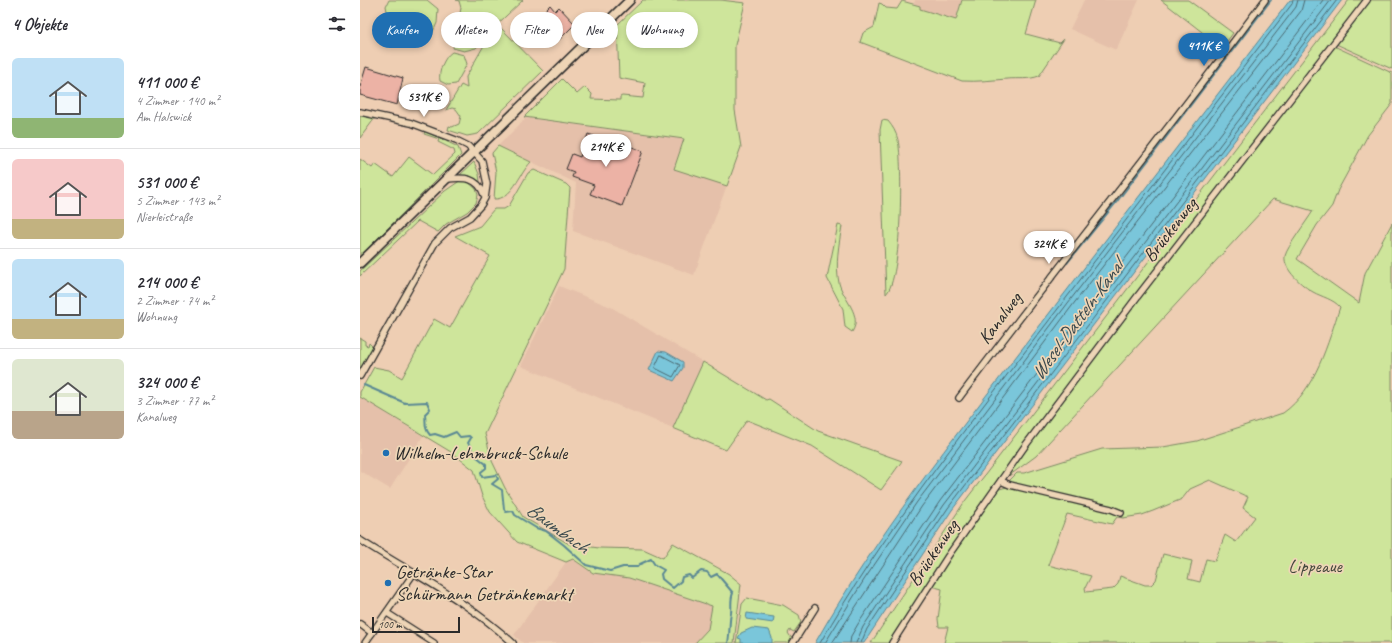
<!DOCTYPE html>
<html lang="de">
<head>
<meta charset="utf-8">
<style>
  :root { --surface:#fff; --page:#f7f7f7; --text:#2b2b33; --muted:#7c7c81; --line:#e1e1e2; --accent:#1f6fb2 }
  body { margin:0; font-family:Caveat,sans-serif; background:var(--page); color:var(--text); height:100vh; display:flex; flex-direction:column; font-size:15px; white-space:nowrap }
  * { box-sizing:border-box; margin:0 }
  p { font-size:13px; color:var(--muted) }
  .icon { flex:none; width:22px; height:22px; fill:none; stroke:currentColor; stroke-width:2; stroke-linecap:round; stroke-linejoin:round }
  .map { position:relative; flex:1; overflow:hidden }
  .details { display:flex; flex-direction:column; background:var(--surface); width:360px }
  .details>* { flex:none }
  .guide { position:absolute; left:12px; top:12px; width:380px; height:36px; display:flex; gap:8px }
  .scale { position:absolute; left:12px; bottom:10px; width:88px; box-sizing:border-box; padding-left:4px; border:2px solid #2b2b2b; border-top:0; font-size:11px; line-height:14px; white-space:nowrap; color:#2b2b2b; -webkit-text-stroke:3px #eed5b6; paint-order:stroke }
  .price { position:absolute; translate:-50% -34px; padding:0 9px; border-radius:14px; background:#fff; color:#222; font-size:13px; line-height:26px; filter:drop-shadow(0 1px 2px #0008) }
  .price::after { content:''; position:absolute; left:50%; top:24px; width:12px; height:9px; margin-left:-6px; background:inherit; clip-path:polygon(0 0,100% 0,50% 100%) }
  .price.active { background:var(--accent); color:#fff }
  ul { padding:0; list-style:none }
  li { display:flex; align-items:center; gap:12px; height:100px; padding:0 12px }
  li+li { border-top:1px solid var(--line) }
  li span { display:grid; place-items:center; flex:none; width:112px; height:80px; border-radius:6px; color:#555 }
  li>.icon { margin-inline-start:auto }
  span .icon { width:48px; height:48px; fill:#fffc; stroke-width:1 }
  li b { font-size:17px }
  h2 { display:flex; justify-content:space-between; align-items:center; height:48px; padding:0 12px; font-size:17px }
  .pill { padding:0 14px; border-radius:18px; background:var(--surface); box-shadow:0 2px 6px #0003; font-size:14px; line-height:36px }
  .pill.active { background:var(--accent); color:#fff }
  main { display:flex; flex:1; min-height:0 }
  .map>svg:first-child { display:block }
  .built { fill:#e5c0aa }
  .green { fill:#cee59b; stroke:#7c8863; fill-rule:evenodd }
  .water { fill:#7ac6da; stroke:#5a8894 }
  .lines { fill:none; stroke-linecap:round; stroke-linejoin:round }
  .shore { stroke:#4b6971; stroke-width:1 }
  .stream { stroke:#5a8894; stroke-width:2 }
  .building { fill:#ecb2a5; stroke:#2b2b2b }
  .minor-casing { stroke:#2b2b2b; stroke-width:8 }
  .secondary-casing { stroke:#2b2b2b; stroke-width:11 }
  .minor { stroke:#eed5b6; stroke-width:5.5 }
  .secondary { stroke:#eed5b6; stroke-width:8 }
  .poi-dot { fill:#1f6fb2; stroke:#eed5b6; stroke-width:1.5 }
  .labels { text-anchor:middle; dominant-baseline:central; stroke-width:3.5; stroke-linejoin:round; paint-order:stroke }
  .street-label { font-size:19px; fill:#2b2b2b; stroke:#eed5b6 }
  .poi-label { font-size:19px; fill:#2b2b2b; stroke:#eed5b6; text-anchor:start }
  .park-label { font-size:19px; fill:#43473c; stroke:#eed5b6 }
  .water-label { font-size:20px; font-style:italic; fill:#3b4a4e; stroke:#eed5b6 }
</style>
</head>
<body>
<main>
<section class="details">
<h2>4 Objekte<svg class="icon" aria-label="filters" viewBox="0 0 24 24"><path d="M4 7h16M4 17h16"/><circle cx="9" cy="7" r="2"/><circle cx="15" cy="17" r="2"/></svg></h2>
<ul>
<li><span style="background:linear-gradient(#bfe0f5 75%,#8fb573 0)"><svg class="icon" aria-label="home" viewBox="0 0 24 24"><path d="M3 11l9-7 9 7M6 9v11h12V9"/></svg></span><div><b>411 000 €</b><p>4 Zimmer · 140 m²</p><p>Am Halswick</p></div></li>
<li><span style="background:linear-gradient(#f6c9c9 75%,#c2b280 0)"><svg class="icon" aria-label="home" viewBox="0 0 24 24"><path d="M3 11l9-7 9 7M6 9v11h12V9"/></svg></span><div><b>531 000 €</b><p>5 Zimmer · 143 m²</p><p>Nierleistraße</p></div></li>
<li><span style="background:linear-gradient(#bfe0f5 75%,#c2b280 0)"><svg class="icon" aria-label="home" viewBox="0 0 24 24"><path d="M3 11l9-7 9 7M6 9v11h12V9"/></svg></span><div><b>214 000 €</b><p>2 Zimmer · 74 m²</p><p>Wohnung</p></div></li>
<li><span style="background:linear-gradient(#dfe7d0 65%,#b9a48a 0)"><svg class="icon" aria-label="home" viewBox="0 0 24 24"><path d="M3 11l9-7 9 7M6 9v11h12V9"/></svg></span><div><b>324 000 €</b><p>3 Zimmer · 77 m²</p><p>Kanalweg</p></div></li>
</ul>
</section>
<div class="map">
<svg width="1032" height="643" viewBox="0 0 1032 643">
  <rect width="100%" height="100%" fill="#eeceb3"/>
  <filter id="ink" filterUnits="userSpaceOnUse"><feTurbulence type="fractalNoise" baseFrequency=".025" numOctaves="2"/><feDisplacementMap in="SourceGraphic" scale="8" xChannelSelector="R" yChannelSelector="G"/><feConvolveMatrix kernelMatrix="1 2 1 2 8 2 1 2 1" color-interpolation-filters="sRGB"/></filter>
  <g filter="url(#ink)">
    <!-- built -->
    <g class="built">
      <path d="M555,0H602L596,20L560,9L554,5Z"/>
      <path d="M724,0H779L756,50L710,29Z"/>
      <path d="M166,118L381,147L334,275L213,231L216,183L138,146Z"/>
      <path d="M199,286L251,307L343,362L313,428L161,366Z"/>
      <path d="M0,397L63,436L30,489L0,471Z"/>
      <path d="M213,559L233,573L269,578L353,606L348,629L335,643H163L154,635L206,562Z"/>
    </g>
    <!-- green -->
    <g class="green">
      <path d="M29,0H67L78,9L77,23L71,36L66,37L33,24L29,21L26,6Z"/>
      <path d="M96,0H163L129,32L116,48L104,51L93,48L101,8L99,1Z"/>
      <path d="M283,0H361L385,3L375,45V110L381,147L367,186L314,169L324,139L164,117L202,79L217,94L225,87L232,94L231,99L260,100V97L262,96L283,98L285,83L259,78L257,25Z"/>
      <path d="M602,0H676L666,34L700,43L704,39L679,76C669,80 658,78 647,79C632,80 618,82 602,81L500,42L503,33L514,27L519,3L522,4L526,8L537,9L542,1L560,6V9L596,20Z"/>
      <path d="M801,0H828L873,33L862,48L857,47L842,32Z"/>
      <path d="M989,0H1004L771,302L569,581L529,643H511L605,501Z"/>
      <path d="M1010,0H1032V69L976,44Z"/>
      <path d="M141,28L183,71L118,134L107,136L88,130L89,126L92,127L99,124L101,116L96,109L92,108L86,110L101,85L107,88L106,77L127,40Z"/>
      <path d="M974,46L1032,73V104L1008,135L978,190L972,206L957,225L937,259L999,303L1005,273L1032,223V643H584L588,627H579L578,619L582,589L571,586L639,489L647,487L649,481L657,473H664L742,449L803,447L837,441L923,413C956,390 968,342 980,307C973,299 962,297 953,292C943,286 923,270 925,256C927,247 947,221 953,211L913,199L676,456L646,478L670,442L753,332ZM850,480L888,497L883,508L895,517L876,542L865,535L855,561L846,559L840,582L828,579L832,561L803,554L796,580L791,585H785L760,576L758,584L753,589L726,592L725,588L731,576L688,565L707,514L752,524L757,517L763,518L782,515L793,511L822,499L830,489Z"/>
      <path d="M92,52L104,55L107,64L96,84L88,85L80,81C78,72 84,57 92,52Z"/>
      <path d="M0,115L15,118L0,138Z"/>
      <path d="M522,120L528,121C533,127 536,132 538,140C543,163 542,279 526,294L520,130Z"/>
      <path d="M65,131L98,147L101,155L0,256V159L12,168L15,164L33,177L49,157L73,175L95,154L94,150L78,142L79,139L64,134Z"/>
      <path d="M138,146L171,162C159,174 152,200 134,199L136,172L132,153Z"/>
      <path d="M114,162L119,174L120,182L111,177L100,175Z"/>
      <path d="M174,170L206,184L210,188L204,269L125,434L132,461L145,488L163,517L209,544L239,548L283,549L303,558L313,543L369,574L381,584L374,643H335L348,629L352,606L269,578L233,573L213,559L206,562L157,542L130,512L122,496L114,470L91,452L0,397V392L14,367L29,370L42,378L74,319L90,328L130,256L95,236L120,226L134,209H144L149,206L168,173Z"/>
      <path d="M101,180H106L116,189L118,195L116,203L107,212L86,224L78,232L58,221L0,276V271L85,191Z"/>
      <path d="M478,225L482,226C479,244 475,264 479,283C483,299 503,315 492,332L485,327L483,309L467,278Z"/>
      <path d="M0,338L5,341V345L8,346L9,343L13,347L0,370Z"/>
      <path d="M343,362L406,400L409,399L458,431L542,461L521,490L452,446L387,420L366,450L313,428Z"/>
      <path d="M387,598L423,605L439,615L441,622L434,632L430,630L428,633L432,639L430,643H376L382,604Z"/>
    </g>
    <!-- water -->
    <g class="water">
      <path d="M930,0H982L592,510L504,643H455C516,536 593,439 668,341C755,227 843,114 930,0Z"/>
      <path d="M298,351L306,352L323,362V368L314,381L289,370Z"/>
      <path d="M387,613L414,617L413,623L386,619Z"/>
      <path d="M392,628L409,630L412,638V643H381V639L378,638L381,633Z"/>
    </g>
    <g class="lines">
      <!-- shore -->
      <g class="shore">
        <path d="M301,355L320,365L313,377L295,368Z"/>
        <path d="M460,643C522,536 598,438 674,340C760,228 846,116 932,4L933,0"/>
        <path d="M465,643L504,580L557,502L711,299L936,7L938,0"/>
        <path d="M472,643L562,506L715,302L941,11L944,0"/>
        <path d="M490,643L491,636L498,624L580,501L963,0"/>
        <path d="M496,643L503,627L584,505L971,0"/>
        <path d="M501,643L507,629L588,508L977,0"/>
      </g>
      <!-- stream -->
      <g class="stream">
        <path d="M707,263L758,200L911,0"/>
        <path d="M4,385L45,403L67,402L70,409L65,414C66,422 64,429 70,435L75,434L84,437L96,432L100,437L109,436L111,438L108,443L111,447L112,453L126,464V468L121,472L122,477L136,475L138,479L132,484L142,490L144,509L146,512L153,511L155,515L176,528L186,531L204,545L226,565L250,571L263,567H277L280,564L291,559L295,565L304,570L301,574L302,579L313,588L321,581L322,577L329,575L332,578L341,571L347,572L351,577L357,574L373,593C370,600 372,606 371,613C369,623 370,633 368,643"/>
      </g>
    </g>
    <!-- building -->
    <g class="building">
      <path d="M190,5L195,11L199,7L215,24L199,40L192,33L195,30L180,15Z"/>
      <path d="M6,67L43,78L37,105L0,95V87Z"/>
      <path d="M228,134L249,141L250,139L283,151L262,206L230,194L234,185L212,177L214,172L206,169L212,154L220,157Z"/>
    </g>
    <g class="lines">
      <!-- minor casing -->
      <g class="minor-casing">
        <g id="minor">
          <path d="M0,112L51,123L96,140L108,146L122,161L127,184L125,198L121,205L110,217L90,228L75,243L0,376"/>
          <path d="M87,179C104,177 118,177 124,195"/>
          <path d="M599,398C700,264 805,134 905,0"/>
          <path d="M641,481L650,485L751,509L761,513"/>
          <path d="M0,540C53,574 106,600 153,643"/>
          <path d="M27,613L74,643"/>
          <path d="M0,624L12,633"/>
          <path d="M5,643L54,573"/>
          <path d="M433,643L455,608"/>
          <path d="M532,643L588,556L665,446L777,297L1007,0"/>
        </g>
      </g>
      <!-- secondary casing -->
      <g class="secondary-casing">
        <path id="secondary" d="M0,263L270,0"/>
      </g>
      <!-- minor -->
      <use href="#minor" class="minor"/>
      <!-- secondary -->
      <use href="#secondary" class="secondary"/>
    </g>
  </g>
  <!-- markers -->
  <g class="poi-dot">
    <circle cx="26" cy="453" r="4"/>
    <circle cx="28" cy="583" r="4"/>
  </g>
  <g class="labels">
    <!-- street labels -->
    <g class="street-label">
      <text transform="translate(810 230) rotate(-52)">Brückenweg</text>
      <text transform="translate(640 318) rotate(-53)">Kanalweg</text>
      <text transform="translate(573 553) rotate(-56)">Brückenweg</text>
    </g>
    <!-- poi labels -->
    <g class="poi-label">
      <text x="34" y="453">Wilhelm-Lehmbruck-Schule</text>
      <text x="36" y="572">Getränke-Star<tspan x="36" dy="22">Schürmann Getränkemarkt</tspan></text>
    </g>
    <!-- park labels -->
    <g class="park-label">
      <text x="955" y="566">Lippeaue</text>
    </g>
    <!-- water labels -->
    <g class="water-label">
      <text transform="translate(717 320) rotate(-54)">Wesel-Datteln-Kanal</text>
      <text transform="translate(198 528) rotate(36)">Baumbach</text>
    </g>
  </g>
</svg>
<div class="scale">100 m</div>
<b class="price active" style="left:844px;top:67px">411K €</b>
<b class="price" style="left:64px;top:118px">531K €</b>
<b class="price" style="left:246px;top:168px">214K €</b>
<b class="price" style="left:689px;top:265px">324K €</b>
<div class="guide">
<a class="pill active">Kaufen</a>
<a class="pill">Mieten</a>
<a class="pill">Filter</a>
<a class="pill">Neu</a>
<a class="pill">Wohnung</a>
</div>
</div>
</main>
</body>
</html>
